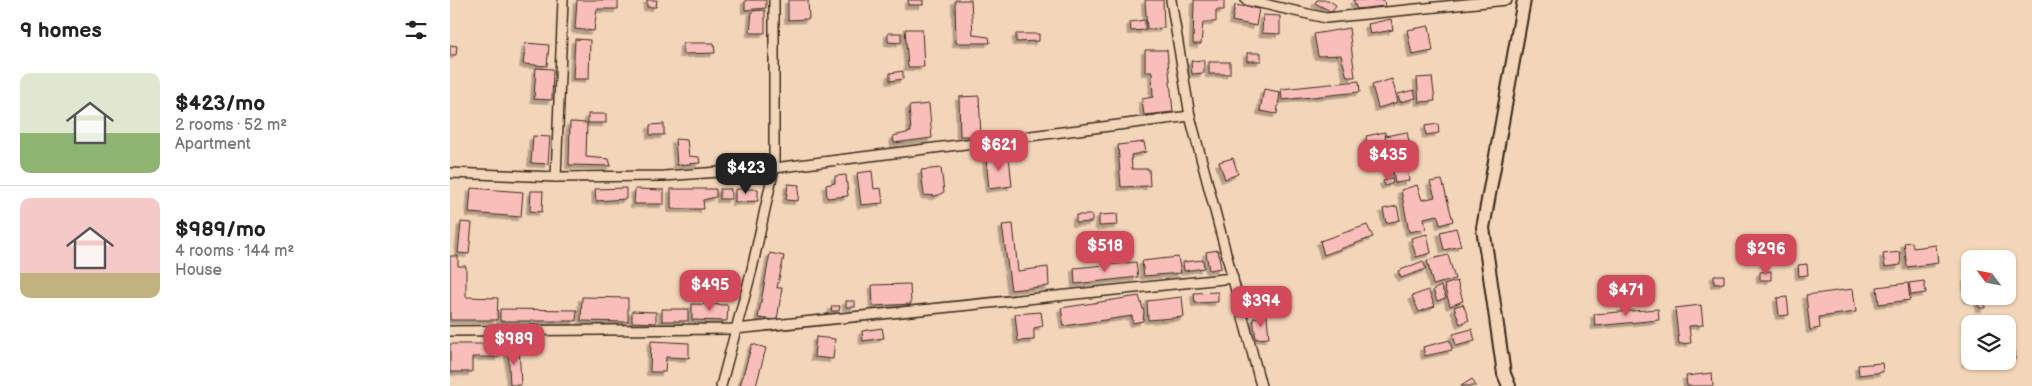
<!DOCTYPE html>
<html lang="en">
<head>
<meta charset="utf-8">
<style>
  :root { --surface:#fff; --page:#f6f6f6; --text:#222; --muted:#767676; --line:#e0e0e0; --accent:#d1495b }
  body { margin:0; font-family:"Balsamiq Sans",sans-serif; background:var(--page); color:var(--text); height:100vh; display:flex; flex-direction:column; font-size:19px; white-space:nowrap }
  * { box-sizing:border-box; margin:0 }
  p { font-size:16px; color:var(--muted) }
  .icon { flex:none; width:28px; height:28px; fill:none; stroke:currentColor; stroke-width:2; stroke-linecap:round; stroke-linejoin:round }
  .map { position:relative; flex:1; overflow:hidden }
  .panel { display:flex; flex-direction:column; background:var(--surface); width:450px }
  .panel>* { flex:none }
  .needle { width:32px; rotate:302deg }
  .tools { position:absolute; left:1511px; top:250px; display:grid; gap:10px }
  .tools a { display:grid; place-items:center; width:55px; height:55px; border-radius:10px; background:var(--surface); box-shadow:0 1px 4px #0004; font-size:25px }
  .price { position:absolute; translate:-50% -42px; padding:0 11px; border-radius:10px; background:var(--accent); color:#fff; font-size:16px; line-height:32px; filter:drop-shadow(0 1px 2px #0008) }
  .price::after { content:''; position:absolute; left:50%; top:30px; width:15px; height:11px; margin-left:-8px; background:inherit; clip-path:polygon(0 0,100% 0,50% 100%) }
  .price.selected { background:#222; color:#fff }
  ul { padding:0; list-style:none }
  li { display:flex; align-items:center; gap:15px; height:125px; padding:0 20px }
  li+li { border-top:1px solid var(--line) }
  li span { display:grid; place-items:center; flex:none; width:140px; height:100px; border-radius:10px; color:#555 }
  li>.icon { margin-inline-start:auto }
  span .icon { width:60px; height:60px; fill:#fffc; stroke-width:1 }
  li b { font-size:21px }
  h2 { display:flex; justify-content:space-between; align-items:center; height:60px; padding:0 20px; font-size:21px }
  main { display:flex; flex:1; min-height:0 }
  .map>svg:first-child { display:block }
  .building { fill:#fabeba; stroke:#3b2a1e; filter:url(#shadow) }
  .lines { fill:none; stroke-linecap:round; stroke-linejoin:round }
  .street-casing { stroke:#3b2a1e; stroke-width:12 }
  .secondary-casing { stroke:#3b2a1e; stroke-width:16 }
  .street { stroke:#f3d6b9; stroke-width:9 }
  .secondary { stroke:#f3d6b9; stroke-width:12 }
</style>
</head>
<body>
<main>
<section class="panel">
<h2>9 homes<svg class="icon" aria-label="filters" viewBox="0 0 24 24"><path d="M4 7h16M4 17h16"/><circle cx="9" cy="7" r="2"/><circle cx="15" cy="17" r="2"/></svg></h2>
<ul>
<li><span style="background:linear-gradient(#dfe7d0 60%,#8fb573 0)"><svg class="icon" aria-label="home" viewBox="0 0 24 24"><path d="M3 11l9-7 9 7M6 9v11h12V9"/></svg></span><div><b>$423/mo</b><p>2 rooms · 52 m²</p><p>Apartment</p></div></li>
<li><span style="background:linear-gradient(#f6c9c9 75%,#c2b280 0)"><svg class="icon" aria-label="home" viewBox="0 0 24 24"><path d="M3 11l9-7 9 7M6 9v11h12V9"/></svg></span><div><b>$989/mo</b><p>4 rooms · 144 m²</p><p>House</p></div></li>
</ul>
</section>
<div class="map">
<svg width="1582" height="386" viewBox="0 0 1582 386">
  <defs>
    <filter id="shadow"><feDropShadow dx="-3.5" dy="3.5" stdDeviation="0" flood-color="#0004"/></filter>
  </defs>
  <rect width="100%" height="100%" fill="#f3d6b9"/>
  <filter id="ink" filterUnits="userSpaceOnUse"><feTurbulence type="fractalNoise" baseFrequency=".02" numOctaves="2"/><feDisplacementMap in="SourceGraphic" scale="10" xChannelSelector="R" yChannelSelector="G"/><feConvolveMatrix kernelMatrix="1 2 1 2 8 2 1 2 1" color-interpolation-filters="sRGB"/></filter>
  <g filter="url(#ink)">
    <!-- building -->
    <g class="building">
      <path d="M127,0H168V9H147L144,31L125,29Z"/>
      <path d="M197,0H207L206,7H197Z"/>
      <path d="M295,0H316V8L295,10Z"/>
      <path d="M338,0H358L359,19L338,20Z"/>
      <rect x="458" y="0" width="15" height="5"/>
      <path d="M505,0H521L523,35L539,37L540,43H506Z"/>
      <path d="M695,0H713L714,28L697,29Z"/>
      <path d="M744,0H774V10H766V22H753L751,44H743Z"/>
      <path d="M867,0H878L886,5L882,12L865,3Z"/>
      <path d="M903,0H934L935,6L907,9Z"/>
      <path d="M785,5L809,9L806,26L782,21Z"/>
      <path d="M315,10V33H300L302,11Z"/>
      <path d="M813,15L830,16V34L812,33Z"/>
      <path d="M941,19L943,30L920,34L918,24Z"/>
      <path d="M695,20V30L681,31L680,22Z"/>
      <path d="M979,26L983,51L962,55L957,30Z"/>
      <path d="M899,28L905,77H897L891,55L868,56L864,34Z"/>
      <path d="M455,29H472L474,67H458Z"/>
      <path d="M438,33H451V43L438,42Z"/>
      <path d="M566,34H589V41L566,42Z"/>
      <path d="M125,39L140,40L139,79H123Z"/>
      <path d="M76,43L99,45L97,66L73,64Z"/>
      <path d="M233,43H264L265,53L233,54Z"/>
      <path d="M0,45L7,46L6,55H0Z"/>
      <path d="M695,50H717L723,112L694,115L692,99L703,97L702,72H695Z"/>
      <rect x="797" y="53" width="14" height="8"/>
      <path d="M754,60V73L742,74L741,61Z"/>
      <rect x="759" y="62" width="21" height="12"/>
      <path d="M86,68L103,69L102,100L84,99Z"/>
      <path d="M453,71V79L440,81V73Z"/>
      <path d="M982,77L985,101L969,102L967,78Z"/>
      <path d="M942,79L948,102L928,108L922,85Z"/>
      <path d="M909,81L910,92L832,100L831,89Z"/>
      <path d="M814,89L830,92L827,114L810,111Z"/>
      <path d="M964,90L966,98L950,102L948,94Z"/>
      <path d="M529,96L531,136H510L509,97Z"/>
      <path d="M479,104L482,138L444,143L443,136L461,132L459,106Z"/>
      <rect x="138" y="114" width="18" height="9"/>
      <path d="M120,122L137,123L136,157L159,159L161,166L119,165Z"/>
      <path d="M214,124V135H200V125Z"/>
      <path d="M988,124L989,133L976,135L975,126Z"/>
      <path d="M935,132L936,140L917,144L916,136Z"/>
      <path d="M957,132L961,151L939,155L935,136Z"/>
      <path d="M83,136L100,137L98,164L81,163Z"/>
      <path d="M225,139L237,140L239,156L249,157L250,163L227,165Z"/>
      <path d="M694,142L696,152L681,155L682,169H699L700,186L671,187L668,145Z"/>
      <path d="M935,153L936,158L928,159L927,154Z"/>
      <path d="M559,156L562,186L539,189L536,158Z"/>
      <path d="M783,158L788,174L775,179L769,162Z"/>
      <path d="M956,163L959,181L945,183L942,165Z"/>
      <path d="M491,168L494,192L486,196L474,195L471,170Z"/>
      <path d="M422,171L424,189L431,188L433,203L411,205L407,173Z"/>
      <path d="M396,175L398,196L377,198L376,185L385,183V176Z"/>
      <path d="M942,178L943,183L935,186L933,181Z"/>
      <path d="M992,180L1003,221L990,225L988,215L974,218L976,229L959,232L951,190L967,185L972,200L985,197L980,182Z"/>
      <path d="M338,184L349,185L348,201L336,200Z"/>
      <path d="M21,188L73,192L71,217L19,213Z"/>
      <path d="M176,188V199L146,201L145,189Z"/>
      <path d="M185,189L214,190V204H184Z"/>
      <path d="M221,189H266V197L253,200L254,209H221Z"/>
      <rect x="270" y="189" width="11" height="10"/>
      <path d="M285,189H308V201L285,202Z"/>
      <path d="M81,191H93L92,212L80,211Z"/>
      <path d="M947,206L950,220L936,223L933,209Z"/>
      <path d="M667,214L668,225L649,226V215Z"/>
      <path d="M626,215H642V222L626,223Z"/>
      <path d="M11,222L22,223L19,254L8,253Z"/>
      <path d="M563,224L568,271L598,267L599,286L561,290L552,225Z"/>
      <path d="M917,225L923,237L874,255L870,241Z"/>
      <path d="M1006,228L1011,246L994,250L990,232Z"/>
      <path d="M977,234L981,253L966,257L961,238Z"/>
      <path d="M1462,242L1463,248L1486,245L1488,263L1457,267L1454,243Z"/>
      <path d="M768,250L771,268L759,270L756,252Z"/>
      <path d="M1450,252L1451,265L1435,267L1433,254Z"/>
      <path d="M320,253L334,256L327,288H332L327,320L308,318Z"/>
      <path d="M998,255L1005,279L983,285L977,260Z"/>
      <path d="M0,256H8V266H16V297L48,298L47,320H0Z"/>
      <path d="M728,257L731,273L694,276L692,261Z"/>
      <path d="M753,260L754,268L734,271L733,262Z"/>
      <path d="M973,261L976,269L951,278L948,271Z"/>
      <path d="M686,262L688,277L625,284L624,268Z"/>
      <path d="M1357,264L1358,275L1349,276L1348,265Z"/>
      <path d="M1321,271V280H1310V272Z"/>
      <path d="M1264,275H1274V283L1264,284Z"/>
      <path d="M1558,276H1561L1562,297L1535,299V308H1529L1528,296H1558Z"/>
      <path d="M1516,279H1520V296H1526V299H1517Z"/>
      <path d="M1007,281L1013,301L1000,306L994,285Z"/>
      <path d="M1474,281L1476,293L1461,295L1459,283Z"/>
      <path d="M1458,283L1460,300L1429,304L1427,287Z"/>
      <path d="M460,284L461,304L423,306L422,285Z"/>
      <path d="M991,286L996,298L987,301L983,290Z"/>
      <path d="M1403,289L1406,312L1369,317L1370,328L1360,330L1356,295Z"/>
      <path d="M978,290L985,306L969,312L962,296Z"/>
      <path d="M768,292V302L745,303L744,293Z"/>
      <path d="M689,296L694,312L693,321L683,323L682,316L614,326L611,308Z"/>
      <path d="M132,297L178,298V322L131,321Z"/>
      <path d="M732,297L734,317L698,320L697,301Z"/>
      <path d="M1337,297L1339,315L1329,316L1327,298Z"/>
      <rect x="396" y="301" width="9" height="6"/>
      <path d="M242,304L278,305L277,321L242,320Z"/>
      <path d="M1013,304L1019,320L1010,324L1004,307Z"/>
      <path d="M1251,305L1253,325L1239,326L1241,343L1229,344L1225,308Z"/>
      <path d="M382,306H390L389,311H381Z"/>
      <path d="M50,309L127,310L126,321H50Z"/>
      <rect x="212" y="309" width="26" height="12"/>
      <path d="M1208,309L1209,320L1145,326L1144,314Z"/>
      <path d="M182,311L206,312V323L182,322Z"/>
      <path d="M591,312L593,326L584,328V340L568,341L565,314Z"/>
      <path d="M817,316L819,338L806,339L803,318Z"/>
      <path d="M432,328L434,338L413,341L412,331Z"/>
      <path d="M1022,329L1025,341L1006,346L1003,334Z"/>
      <path d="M366,337L385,339L383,359L364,357Z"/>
      <path d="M1000,340L1002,350L975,356L973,347Z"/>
      <path d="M201,341L239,343V358L216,357L215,372H200Z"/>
      <path d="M0,344H49V357H22V372H0Z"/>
      <path d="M302,344L316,348L306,386H290Z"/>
      <path d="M58,346H69L71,385H60Z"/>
      <path d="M1564,350L1565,360L1558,361V351Z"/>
      <path d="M1515,353H1520V361L1532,362L1516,363Z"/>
      <path d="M1432,363L1433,372L1409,375L1408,365Z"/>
      <path d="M1262,373L1263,386H1237L1236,376Z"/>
      <path d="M1022,379L1026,386H1011Z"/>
    </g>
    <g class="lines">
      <!-- street casing -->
      <g class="street-casing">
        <g id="street">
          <path d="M721,0L740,116L811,386"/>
          <path d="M796,0L876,18L1057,0"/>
          <path d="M0,173L106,177L214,176L324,168L740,116"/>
          <path d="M106,177L113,0"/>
          <path d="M0,331L285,329L783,278"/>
          <path d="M271,386L302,269L324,168V0"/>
        </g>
      </g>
      <!-- secondary casing -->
      <g class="secondary-casing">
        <path id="secondary" d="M1059,386L1054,374L1033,228L1074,0"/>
      </g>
      <!-- street -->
      <use href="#street" class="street"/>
      <!-- secondary -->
      <use href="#secondary" class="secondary"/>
    </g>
  </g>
</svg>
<div class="tools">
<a><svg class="needle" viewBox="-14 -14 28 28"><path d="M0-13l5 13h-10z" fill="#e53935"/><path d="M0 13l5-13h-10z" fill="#767676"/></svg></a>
<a><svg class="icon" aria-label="layers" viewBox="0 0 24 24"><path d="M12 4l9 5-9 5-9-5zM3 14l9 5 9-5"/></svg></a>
</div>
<b class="price" style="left:549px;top:172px">$621</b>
<b class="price" style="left:938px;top:182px">$435</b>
<b class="price selected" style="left:296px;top:195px">$423</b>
<b class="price" style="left:655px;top:273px">$518</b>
<b class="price" style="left:1316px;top:276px">$296</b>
<b class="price" style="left:260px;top:312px">$495</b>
<b class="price" style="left:1176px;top:317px">$471</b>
<b class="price" style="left:811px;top:328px">$394</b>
<b class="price" style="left:64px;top:366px">$989</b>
</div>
</main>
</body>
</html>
